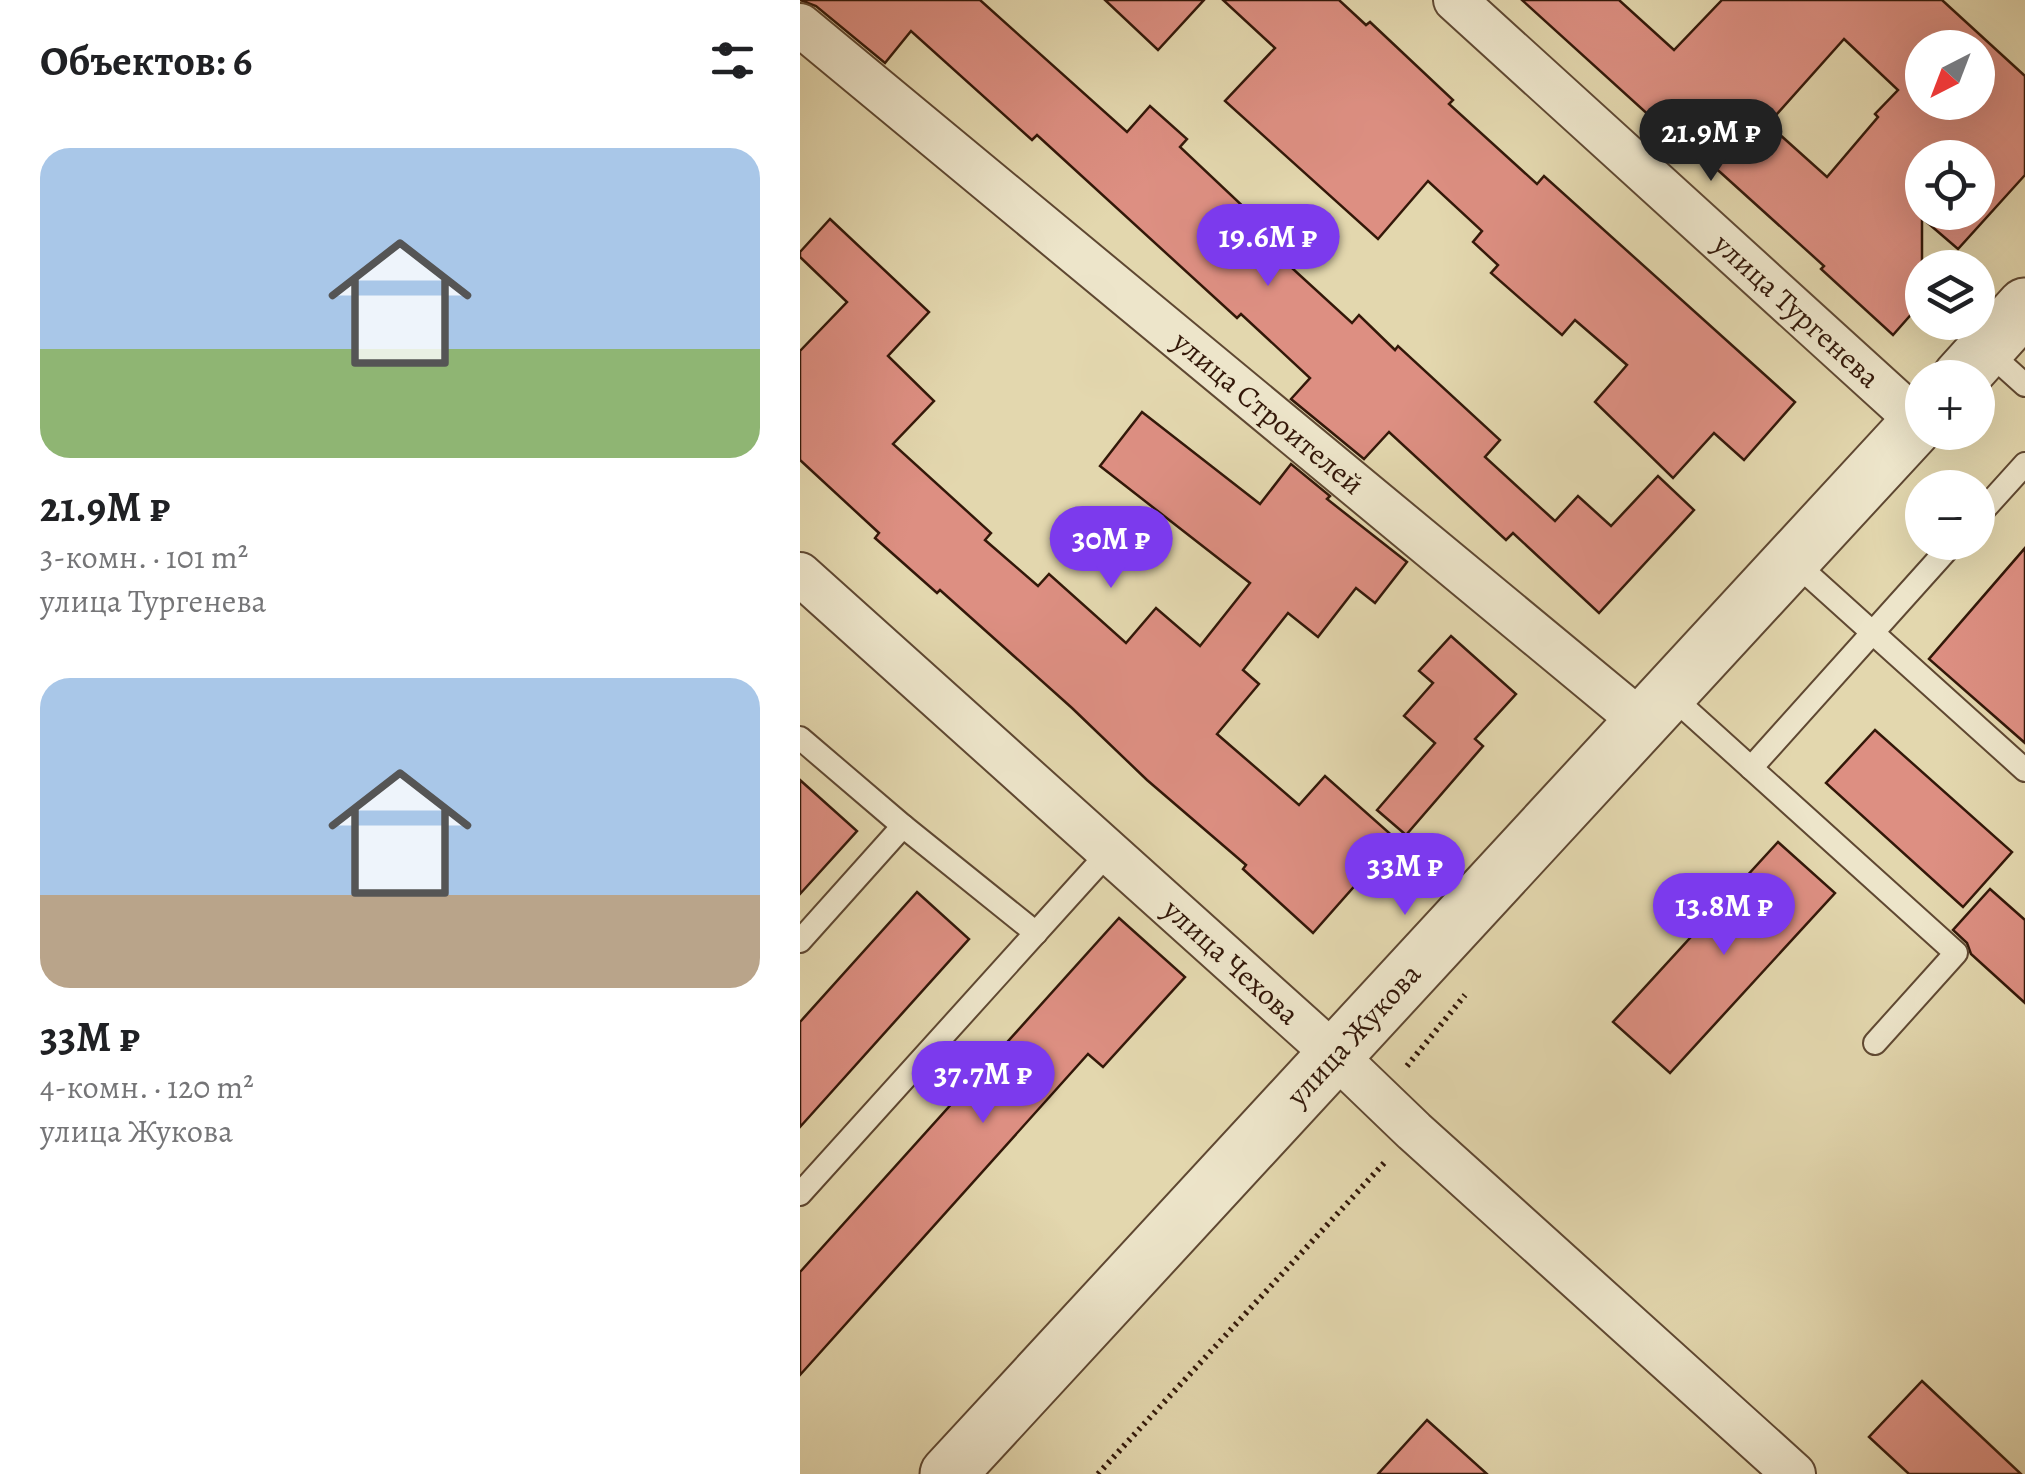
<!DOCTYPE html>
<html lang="ru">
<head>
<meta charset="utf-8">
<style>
  :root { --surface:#fff; --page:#f6f6f6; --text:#202124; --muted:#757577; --accent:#7c3aed }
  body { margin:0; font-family:Alegreya,serif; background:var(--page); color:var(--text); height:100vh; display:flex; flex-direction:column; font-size:38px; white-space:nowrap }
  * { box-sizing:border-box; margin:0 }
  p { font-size:32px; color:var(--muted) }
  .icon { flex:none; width:55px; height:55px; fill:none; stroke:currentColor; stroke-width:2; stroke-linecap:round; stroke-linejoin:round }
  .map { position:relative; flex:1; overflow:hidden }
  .panel { display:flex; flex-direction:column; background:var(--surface); width:800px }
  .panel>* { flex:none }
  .needle { width:65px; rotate:222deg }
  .controls { position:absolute; left:1105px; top:30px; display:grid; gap:20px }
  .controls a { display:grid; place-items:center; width:90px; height:90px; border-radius:50%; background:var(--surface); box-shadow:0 10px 40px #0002; font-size:50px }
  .price { position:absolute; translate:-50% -85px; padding:0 22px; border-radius:35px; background:var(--accent); color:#fff; font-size:32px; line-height:65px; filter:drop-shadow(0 2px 5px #0008) }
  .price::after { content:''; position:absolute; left:50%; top:60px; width:30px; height:22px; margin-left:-15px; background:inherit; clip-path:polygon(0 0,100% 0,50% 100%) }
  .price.on { background:#222; color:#fff }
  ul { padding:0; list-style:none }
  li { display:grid; align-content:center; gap:20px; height:530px; padding:0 40px }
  li span { display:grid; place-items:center; height:310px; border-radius:30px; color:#555 }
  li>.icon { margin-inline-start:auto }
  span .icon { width:180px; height:180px; fill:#fffc; stroke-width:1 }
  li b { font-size:42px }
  h2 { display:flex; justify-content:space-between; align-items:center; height:120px; padding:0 40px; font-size:42px }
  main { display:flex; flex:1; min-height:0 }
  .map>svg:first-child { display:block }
  .building { fill:#dd8f82; stroke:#331809; stroke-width:2.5; fill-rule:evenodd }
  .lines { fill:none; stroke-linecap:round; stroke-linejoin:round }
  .service-casing { stroke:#5f4832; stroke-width:26 }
  .minor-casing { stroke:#5f4832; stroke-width:46 }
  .tertiary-casing { stroke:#5f4832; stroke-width:59 }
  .path { stroke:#331809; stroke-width:6; stroke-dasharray:2.5 5; stroke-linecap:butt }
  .service { stroke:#ede5ca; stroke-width:22 }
  .minor { stroke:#ede5ca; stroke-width:42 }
  .tertiary { stroke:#ede5ca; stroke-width:55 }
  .labels { text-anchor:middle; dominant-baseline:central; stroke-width:9; stroke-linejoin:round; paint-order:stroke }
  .street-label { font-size:30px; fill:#331809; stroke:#ede5ca }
</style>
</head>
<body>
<main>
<section class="panel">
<h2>Объектов: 6<svg class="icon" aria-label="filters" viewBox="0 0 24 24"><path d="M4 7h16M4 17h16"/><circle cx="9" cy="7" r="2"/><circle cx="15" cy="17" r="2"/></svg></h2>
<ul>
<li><span style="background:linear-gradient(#a9c7e8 65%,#8fb573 0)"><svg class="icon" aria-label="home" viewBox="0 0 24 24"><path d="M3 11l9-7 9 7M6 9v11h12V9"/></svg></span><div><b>21.9M ₽</b><p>3-комн. · 101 m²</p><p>улица Тургенева</p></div></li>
<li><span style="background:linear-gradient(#a9c7e8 70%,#b9a48a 0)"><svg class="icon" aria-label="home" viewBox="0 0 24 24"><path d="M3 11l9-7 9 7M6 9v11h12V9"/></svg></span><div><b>33M ₽</b><p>4-комн. · 120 m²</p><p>улица Жукова</p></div></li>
</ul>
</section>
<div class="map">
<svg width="1225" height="1474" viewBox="0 0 1225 1474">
  <rect width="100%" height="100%" fill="#e3d7ae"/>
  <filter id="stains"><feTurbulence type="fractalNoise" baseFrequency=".002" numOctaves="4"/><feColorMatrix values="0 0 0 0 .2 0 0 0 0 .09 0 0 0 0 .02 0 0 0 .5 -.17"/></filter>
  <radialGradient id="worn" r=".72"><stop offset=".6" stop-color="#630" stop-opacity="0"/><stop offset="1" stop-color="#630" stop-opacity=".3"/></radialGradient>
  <!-- building -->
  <g class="building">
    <path d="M0,0H180L327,132L350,106L387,139L380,147L501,261L493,269L552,323L559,315L595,350L598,346L700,440L685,457L755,521L778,496L811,526L858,476L894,510L799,613L713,533L706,540L589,432L564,459L491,399L510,378L441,314L437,318L237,135L232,140L111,31L85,63L16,6Z"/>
    <path d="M305,0H404L358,50Z"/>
    <path d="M423,0H539L566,25L570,22L653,100L649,104L737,184L744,176L995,402L944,460L914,433L873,478L795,402L827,365L775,320L762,335L691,273L698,265L673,242L682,231L628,181L578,239L425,101L475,48Z"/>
    <path d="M722,0H819L874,50L922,0H1142L1225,76V175L1158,249L1122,218V302L1093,335L1021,269L1024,266L920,172L899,155L896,158ZM1044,39L1098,90L1075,114L1078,117L1027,177L968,124ZM1122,48H1178V102H1122ZM1122,158H1178V212H1122Z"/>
    <path d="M30,219L129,312L88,356L134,401L93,444L191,533L185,540L238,586L249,574L326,643L356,608L400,646L450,583L300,466L342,412L460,504L491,464L530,496L527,499L607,562L575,603L556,588L518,637L488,613L443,670L459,684L417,734L499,805L525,776L596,839L513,933L443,869L446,865L347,780L272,708L140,590L137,593L75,538L79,533L0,460V351L47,302L0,257V252Z"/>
    <path d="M1225,548V743L1129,659Z"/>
    <path d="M651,636L716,694L675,739L683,746L606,835L577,810L635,743L604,716L633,683L619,671Z"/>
    <path d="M1075,730L1212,852L1163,907L1026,783Z"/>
    <path d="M0,780L57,831L0,894Z"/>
    <path d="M978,842L1035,893L870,1073L813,1022Z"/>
    <path d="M1190,889L1225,920V1003L1171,954L1167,943L1153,930Z"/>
    <path d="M117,892L169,939L0,1127V1022Z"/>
    <path d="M319,918L385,977L303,1067L288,1054L0,1375V1272Z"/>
    <path d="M1122,1381L1221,1474H1109L1069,1437Z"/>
    <path d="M627,1420L687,1474H578Z"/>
  </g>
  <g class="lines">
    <!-- service casing -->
    <g class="service-casing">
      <g id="service">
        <path d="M1185,349L1225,385"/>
        <path d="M1178,516L1225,464"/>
        <path d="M992,560L1225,770"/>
        <path d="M869,694L1156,953L1075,1043"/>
        <path d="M0,738L103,826"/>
        <path d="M951,768L1154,542"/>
        <path d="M0,941L103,826L236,933"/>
        <path d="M0,1194L309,852"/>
      </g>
    </g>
    <!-- minor casing -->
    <g class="minor-casing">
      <g id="minor">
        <path id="s1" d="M655,0L1119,422"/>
        <path id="s2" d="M0,25L843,723"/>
        <path id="s3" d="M0,574L536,1056L614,1131L994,1474"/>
      </g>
    </g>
    <!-- tertiary casing -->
    <g class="tertiary-casing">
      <g id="tertiary">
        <path d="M1160,378L1225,306"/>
        <path id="s4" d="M148,1474L1122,419"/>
      </g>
    </g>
    <!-- path -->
    <g class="path">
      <path d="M607,1066L665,995"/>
      <path d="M298,1474L585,1162"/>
    </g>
    <!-- service -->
    <use href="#service" class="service"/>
    <!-- minor -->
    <use href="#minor" class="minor"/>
    <!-- tertiary -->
    <use href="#tertiary" class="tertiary"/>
  </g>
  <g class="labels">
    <!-- street labels -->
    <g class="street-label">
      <text stroke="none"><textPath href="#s1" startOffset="462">улица Тургенева</textPath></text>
      <text stroke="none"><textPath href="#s2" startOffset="608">улица Строителей</textPath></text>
      <text stroke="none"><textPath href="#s3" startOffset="580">улица Чехова</textPath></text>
      <text stroke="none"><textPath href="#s4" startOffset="598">улица Жукова</textPath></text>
    </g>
  </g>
  <rect width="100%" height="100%" filter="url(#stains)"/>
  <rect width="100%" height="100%" fill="url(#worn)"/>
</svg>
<div class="controls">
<a><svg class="needle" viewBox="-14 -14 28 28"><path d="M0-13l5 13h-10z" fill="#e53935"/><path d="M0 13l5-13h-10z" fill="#757577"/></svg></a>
<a><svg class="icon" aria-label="locate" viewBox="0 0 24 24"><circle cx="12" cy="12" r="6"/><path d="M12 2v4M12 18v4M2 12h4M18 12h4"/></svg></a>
<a><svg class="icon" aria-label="layers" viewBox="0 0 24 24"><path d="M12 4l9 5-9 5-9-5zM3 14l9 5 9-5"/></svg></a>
<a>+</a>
<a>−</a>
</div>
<b class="price on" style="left:911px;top:184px">21.9M ₽</b>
<b class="price" style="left:468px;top:289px">19.6M ₽</b>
<b class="price" style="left:311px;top:591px">30M ₽</b>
<b class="price" style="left:605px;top:918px">33M ₽</b>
<b class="price" style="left:924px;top:958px">13.8M ₽</b>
<b class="price" style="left:183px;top:1126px">37.7M ₽</b>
</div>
</main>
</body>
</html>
